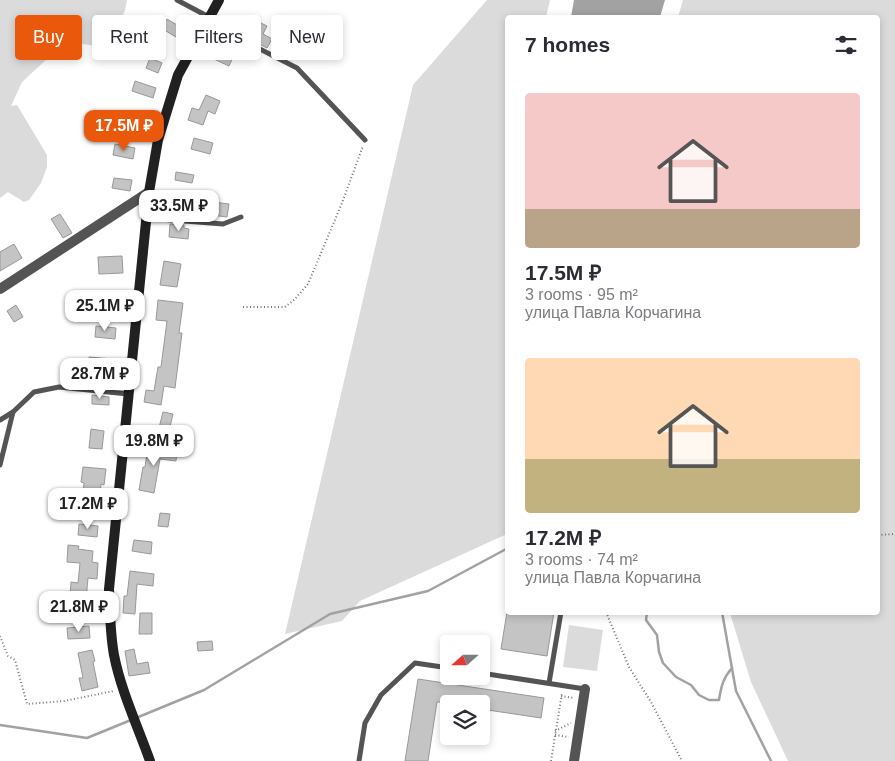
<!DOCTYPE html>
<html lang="en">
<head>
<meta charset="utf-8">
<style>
  :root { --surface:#fff; --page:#f7f7f7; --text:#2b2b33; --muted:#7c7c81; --accent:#ea580c }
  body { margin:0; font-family:Helvetica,sans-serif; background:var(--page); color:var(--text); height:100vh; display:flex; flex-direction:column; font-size:19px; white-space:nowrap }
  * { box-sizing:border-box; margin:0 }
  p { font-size:16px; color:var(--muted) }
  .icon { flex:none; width:28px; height:28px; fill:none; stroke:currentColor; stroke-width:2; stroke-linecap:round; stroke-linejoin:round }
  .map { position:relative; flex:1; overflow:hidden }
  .sheet { position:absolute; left:505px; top:15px; width:375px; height:600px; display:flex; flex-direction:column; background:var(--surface); border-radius:5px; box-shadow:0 2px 8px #0003 }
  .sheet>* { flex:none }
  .banner { position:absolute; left:15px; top:15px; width:415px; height:45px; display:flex; gap:10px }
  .needle { width:32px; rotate:249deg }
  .controls { position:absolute; left:440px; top:635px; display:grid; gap:10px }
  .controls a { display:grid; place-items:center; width:50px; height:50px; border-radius:5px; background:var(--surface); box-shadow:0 2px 8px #0003; font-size:25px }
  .price { position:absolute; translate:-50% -42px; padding:0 11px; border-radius:10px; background:#fff; color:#222; font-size:16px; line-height:32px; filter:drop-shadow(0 1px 2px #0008) }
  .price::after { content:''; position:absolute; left:50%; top:30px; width:15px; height:11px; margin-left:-8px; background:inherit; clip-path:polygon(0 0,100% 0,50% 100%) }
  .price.active { background:var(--accent); color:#fff }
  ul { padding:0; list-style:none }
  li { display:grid; align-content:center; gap:10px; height:265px; padding:0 20px }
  li span { display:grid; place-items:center; height:155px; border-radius:5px; color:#555 }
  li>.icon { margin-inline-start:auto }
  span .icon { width:90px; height:90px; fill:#fffc; stroke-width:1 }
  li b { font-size:21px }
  h2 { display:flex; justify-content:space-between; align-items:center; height:60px; padding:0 20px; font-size:21px }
  .tag { padding:0 18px; border-radius:5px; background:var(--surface); box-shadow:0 2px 8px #0003; font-size:18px; line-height:45px }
  .tag.active { background:var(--accent); color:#fff }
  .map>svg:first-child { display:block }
  .green { fill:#dbdbdb }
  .water { fill:#a2a2a2 }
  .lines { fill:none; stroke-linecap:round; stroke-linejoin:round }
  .stream { stroke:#a2a2a2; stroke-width:2.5 }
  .building { fill:#c4c4c4; stroke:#989898 }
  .path { stroke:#767676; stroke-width:2; stroke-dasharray:1 2.5; stroke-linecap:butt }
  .service { stroke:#545454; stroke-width:5 }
  .minor { stroke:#545454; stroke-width:10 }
  .secondary { stroke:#212121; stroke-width:10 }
</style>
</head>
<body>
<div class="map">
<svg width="895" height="761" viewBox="0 0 895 761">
  <rect width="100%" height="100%" fill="#fff"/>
  <!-- green -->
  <g class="green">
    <path d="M0,0H127L125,10L110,48L62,41L47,59L22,82L11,106L17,105L47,155V167L41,183L29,200L24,202L8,192L0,198Z"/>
    <path d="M487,0H550L546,17L508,18L507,534L360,601L342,621L285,634L413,85Z"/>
    <path d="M683,0H895V761H788L751,682L730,613L878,612V18L678,17Z"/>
    <path d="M569,625L603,630L597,671L563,667Z"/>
  </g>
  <!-- water -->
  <path class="water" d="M574,0H665L660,17H571Z"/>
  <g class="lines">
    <!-- stream -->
    <g class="stream">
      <path d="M647,612L646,620L657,635L659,652L663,663L676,677L691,685L699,695L709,700H719C721,687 723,678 732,668"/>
      <path d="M722,612L736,691L771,761"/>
      <path d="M136,718L204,690L330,614L428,591L508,548"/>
      <path d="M0,725L87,738L131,720"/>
    </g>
  </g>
  <!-- building -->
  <g class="building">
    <path d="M251,18L267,26L263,34L272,39L267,48L248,38L252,30L246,28Z"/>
    <path d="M167,19L182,28L176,37L161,28Z"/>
    <path d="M219,49L234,55L229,66L214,59Z"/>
    <path d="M150,58L162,63L158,73L146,68Z"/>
    <path d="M135,81L156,88L153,98L132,91Z"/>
    <path d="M206,95L220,101L215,114L208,111L203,125L188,120L192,108L199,110Z"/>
    <path d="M130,115L146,120L142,130L127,124Z"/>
    <path d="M194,138L213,143L210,154L191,149Z"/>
    <path d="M115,144L135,148L133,159L113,155Z"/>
    <path d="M176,172L194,175L192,183L175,180Z"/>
    <path d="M114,178L132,180L130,191L112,188Z"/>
    <path d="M174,199L188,201L185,217L171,216Z"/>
    <path d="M213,202L229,204L227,217L211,215Z"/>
    <path d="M60,214L72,233L63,238L51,219Z"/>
    <path d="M170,224L184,225V228L189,229L188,239L169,237Z"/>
    <path d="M14,244L22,258L0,271V252Z"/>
    <path d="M122,256L123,273L99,274L98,257Z"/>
    <path d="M164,261L181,264L177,287L160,285Z"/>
    <path d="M104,299L119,301L118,312L103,310Z"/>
    <path d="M158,300L183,303L179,333H182L175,388L164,386L161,405L144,402L146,390L154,391L158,367H161L167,321L156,320Z"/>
    <path d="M16,305L23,317L14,322L7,311Z"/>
    <path d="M96,326L116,328L115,339L95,337Z"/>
    <path d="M89,357L113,359L111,386L110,388L84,384V377L88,378Z"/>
    <path d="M92,395L109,397V405L92,404Z"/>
    <path d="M163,412L173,414L168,435L158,432Z"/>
    <path d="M91,429L104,431L102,449L89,448Z"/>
    <path d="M148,447L177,450L176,461L160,459L154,493L139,490L143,467H145Z"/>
    <path d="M83,467L106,469L104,485L101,484L99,508L82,507L84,483L81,482Z"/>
    <path d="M160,513L170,514L168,527L158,526Z"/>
    <path d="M79,524L98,526L97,537L78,535Z"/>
    <path d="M134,540L152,542L151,554L132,551Z"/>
    <path d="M68,545L79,546L78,549L93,551L92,562L98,563L97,579L88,578L86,600L70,599L71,582L78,583L80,563L67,562Z"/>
    <path d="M130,571L154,574L153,586L137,584L135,614L123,613L124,596H127Z"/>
    <path d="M507,612H554L547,656L501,649Z"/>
    <path d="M140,613H152V634H139Z"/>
    <path d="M89,626L90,638L68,639L67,628Z"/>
    <path d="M212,641L213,650L198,651L197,642Z"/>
    <path d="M134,649L137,664L148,662L150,673L129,676L125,651Z"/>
    <path d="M92,650L95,661L93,662L98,687L82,691L79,678H83L78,653Z"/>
    <path d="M418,679L544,698L541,718L481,709V704L437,702L428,761H405Z"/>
  </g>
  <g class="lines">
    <!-- path -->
    <g class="path">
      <path d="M243,307H285L295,299L308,284L342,203L363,146"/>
      <path d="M878,535L895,534"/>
      <path d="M606,612L629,667L651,702L682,761"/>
      <path d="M0,636L8,656L15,660L27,704L64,701L114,691"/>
      <path d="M561,696L574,698"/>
      <path d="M555,731L571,723"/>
      <path d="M555,735L569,737"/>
      <path d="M551,761L562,693"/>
    </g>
    <!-- service -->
    <g class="service">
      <path d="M177,0L209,17"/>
      <path d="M207,22L297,68L365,140"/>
      <path d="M147,218L223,224L241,217"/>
      <path d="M0,420L13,412L34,392L59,387L128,394"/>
      <path d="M0,465L13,412"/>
      <path d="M481,673L585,689"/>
      <path d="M549,683L561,612"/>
      <path d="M359,761L365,723L381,695L415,663L449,668"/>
    </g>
    <!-- minor -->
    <g class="minor">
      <path d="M0,289L149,192"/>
      <path d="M574,761L585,689"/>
    </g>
    <!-- secondary -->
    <path class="secondary" d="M150,761C138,727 121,691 114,655C110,633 110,611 109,589L149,192L158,140L178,75L219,0"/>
  </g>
</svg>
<div class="controls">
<a><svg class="needle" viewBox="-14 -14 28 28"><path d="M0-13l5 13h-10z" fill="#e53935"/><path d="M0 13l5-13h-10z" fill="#7c7c81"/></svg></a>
<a><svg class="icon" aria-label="layers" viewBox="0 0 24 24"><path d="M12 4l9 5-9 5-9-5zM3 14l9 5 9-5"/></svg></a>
</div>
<b class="price active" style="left:124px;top:152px">17.5M ₽</b>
<b class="price" style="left:179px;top:232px">33.5M ₽</b>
<b class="price" style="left:105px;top:332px">25.1M ₽</b>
<b class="price" style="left:100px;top:400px">28.7M ₽</b>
<b class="price" style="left:154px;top:467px">19.8M ₽</b>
<b class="price" style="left:88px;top:530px">17.2M ₽</b>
<b class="price" style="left:79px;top:633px">21.8M ₽</b>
<div class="banner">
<a class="tag active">Buy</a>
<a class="tag">Rent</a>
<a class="tag">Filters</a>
<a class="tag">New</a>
</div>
<section class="sheet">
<h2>7 homes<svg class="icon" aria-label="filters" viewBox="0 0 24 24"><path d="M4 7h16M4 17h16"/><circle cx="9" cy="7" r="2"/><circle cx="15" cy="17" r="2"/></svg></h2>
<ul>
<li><span style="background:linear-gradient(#f6c9c9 75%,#b9a48a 0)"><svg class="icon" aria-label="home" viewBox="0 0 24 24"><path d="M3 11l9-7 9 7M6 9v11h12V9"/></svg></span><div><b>17.5M ₽</b><p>3 rooms · 95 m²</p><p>улица Павла Корчагина</p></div></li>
<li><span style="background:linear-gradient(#ffd9b3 65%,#c2b280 0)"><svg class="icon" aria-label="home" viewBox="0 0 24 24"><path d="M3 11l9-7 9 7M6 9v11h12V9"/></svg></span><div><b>17.2M ₽</b><p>3 rooms · 74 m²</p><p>улица Павла Корчагина</p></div></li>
</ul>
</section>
</div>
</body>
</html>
